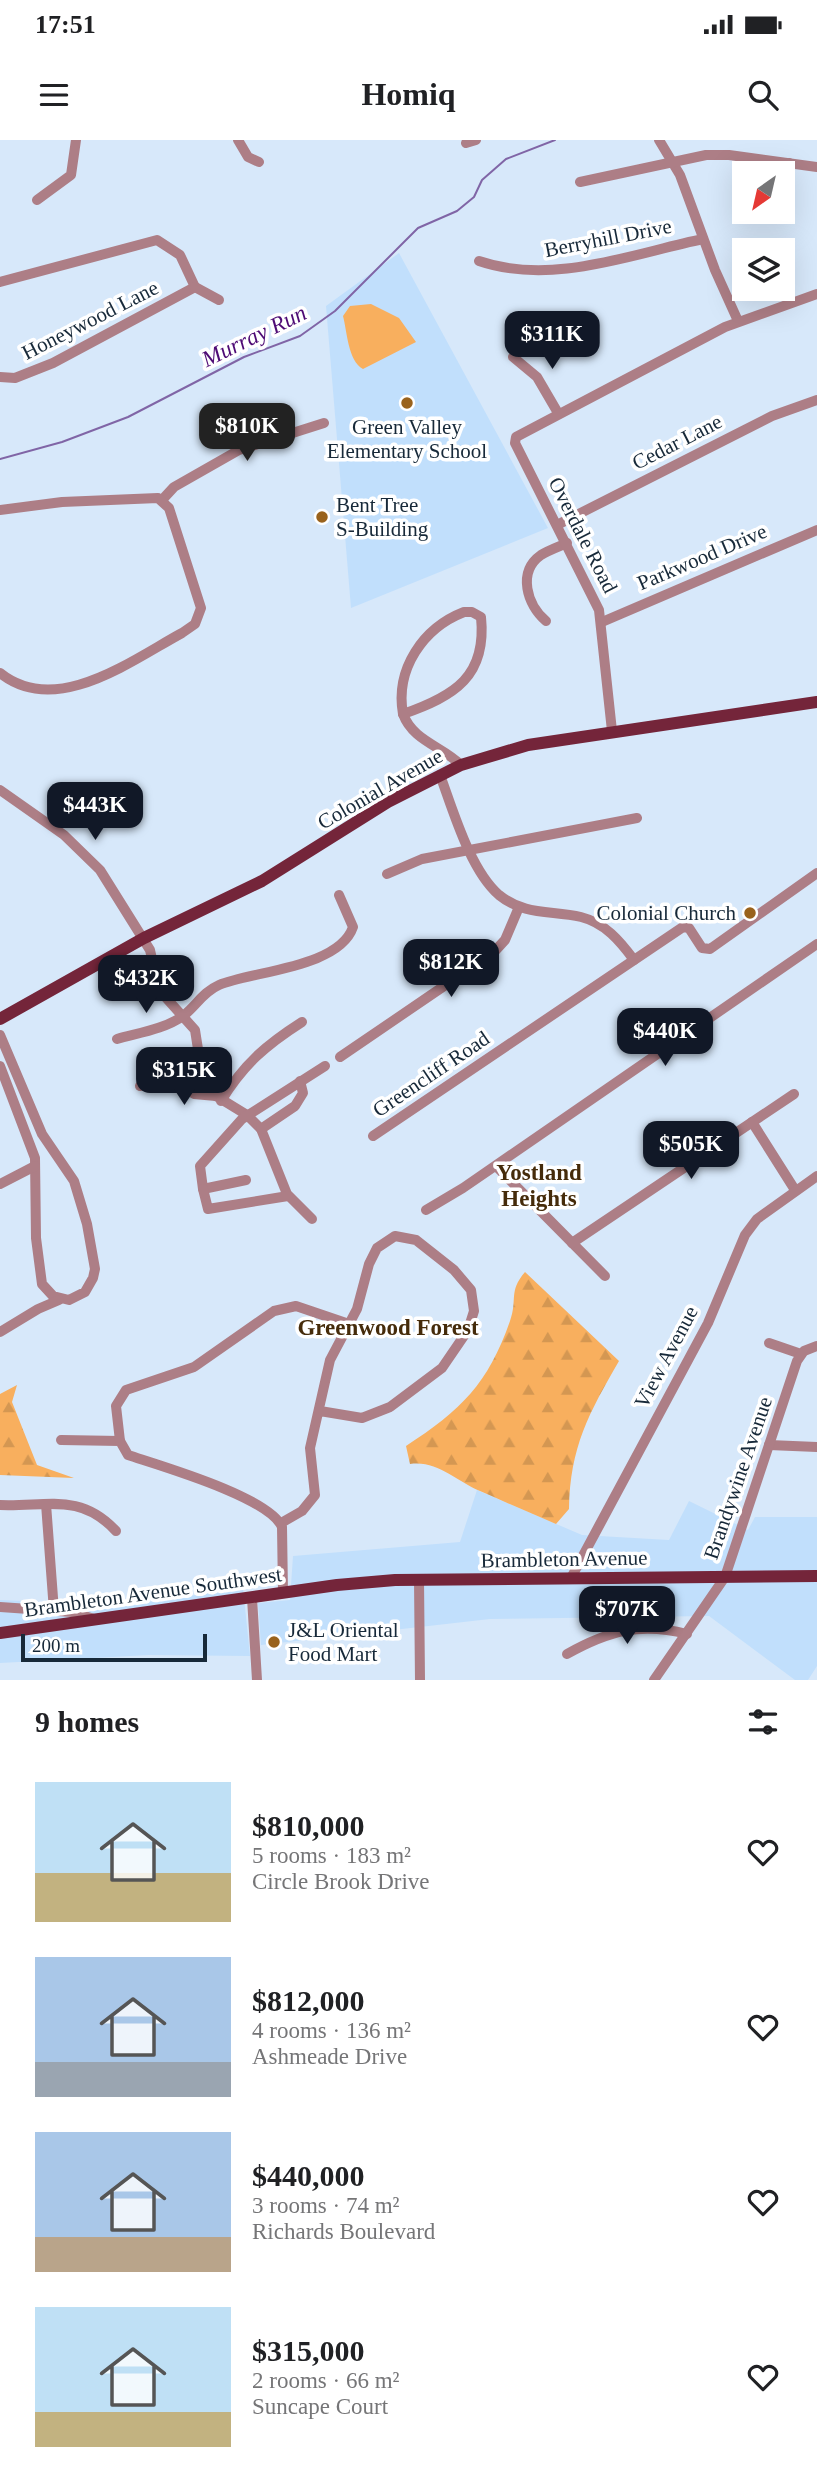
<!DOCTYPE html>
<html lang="en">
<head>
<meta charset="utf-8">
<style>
  :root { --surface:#fff; --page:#f2f2f2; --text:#202124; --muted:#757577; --accent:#111827 }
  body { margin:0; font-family:Georgia,serif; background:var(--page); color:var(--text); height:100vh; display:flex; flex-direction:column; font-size:26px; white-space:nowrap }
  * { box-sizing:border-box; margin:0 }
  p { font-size:23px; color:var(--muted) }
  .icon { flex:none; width:38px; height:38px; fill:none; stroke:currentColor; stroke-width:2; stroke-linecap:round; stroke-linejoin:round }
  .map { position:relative; height:1540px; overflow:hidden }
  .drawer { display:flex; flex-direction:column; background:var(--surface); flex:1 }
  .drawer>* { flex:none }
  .needle { width:46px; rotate:214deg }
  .tools { position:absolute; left:732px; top:21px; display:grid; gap:14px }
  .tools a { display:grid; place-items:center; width:63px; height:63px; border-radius:0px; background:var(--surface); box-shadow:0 7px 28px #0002; font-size:35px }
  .scale { position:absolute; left:21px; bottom:18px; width:186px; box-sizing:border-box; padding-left:7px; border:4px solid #172939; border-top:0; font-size:19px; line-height:24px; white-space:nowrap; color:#172939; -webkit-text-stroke:5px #fff; paint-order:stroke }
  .price { position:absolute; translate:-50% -60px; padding:0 16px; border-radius:14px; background:var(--accent); color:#fff; font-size:23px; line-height:46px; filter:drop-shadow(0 2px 4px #0008) }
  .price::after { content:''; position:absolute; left:50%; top:42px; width:21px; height:16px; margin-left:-10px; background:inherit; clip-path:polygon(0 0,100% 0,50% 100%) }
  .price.current { background:#222; color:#fff }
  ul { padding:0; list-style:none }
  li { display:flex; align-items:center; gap:21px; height:175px; padding:0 35px }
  li span { display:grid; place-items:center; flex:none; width:196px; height:140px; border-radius:0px; color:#555 }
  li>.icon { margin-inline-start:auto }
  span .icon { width:84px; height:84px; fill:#fffc; stroke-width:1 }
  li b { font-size:30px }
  h2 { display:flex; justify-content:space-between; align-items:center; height:84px; padding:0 35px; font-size:30px }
  .status { display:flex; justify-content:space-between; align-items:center; height:49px; padding:0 35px; background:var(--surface); direction:ltr }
  .status svg { height:19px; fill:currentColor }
  header { display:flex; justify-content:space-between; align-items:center; height:91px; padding:0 35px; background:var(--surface); font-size:32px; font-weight:700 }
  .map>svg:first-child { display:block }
  .built { fill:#c1dffc }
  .grass { fill:#f8af5e }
  .forest { fill:url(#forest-firs) }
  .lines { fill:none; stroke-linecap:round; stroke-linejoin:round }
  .stream { stroke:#8065a6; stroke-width:2 }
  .minor { stroke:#ad7e86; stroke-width:10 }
  .major { stroke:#74253a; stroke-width:12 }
  .poi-dot { fill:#99621c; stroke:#fff; stroke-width:2.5 }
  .labels { text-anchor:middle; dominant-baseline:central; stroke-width:7; stroke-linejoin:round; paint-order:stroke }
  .street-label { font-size:21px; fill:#172939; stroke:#fff }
  .poi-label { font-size:21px; fill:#172939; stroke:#fff; text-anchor:start }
  .water-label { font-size:23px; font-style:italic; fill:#4e0b75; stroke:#fff }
  .neighbourhood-label { font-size:23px; font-weight:bold; fill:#452b0a; stroke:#fff }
</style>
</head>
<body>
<div class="status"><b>17:51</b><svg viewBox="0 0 49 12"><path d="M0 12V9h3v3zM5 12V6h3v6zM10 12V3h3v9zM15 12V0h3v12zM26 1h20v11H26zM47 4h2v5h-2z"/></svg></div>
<header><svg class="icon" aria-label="menu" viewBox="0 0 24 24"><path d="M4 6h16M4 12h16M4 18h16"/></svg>Homiq<svg class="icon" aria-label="search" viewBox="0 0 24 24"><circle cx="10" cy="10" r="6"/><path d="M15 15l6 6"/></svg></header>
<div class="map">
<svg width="817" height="1540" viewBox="0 0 817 1540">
  <defs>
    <pattern id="forest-firs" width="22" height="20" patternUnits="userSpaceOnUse" patternTransform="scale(1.75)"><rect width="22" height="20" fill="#f8af5e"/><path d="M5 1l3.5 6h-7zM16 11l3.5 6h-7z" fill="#d49752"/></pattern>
  </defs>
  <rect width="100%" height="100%" fill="#d7e8fa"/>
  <!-- built -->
  <g class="built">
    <path d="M399,113L548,388L351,468L326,166Z"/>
    <path d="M477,1350L582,1395L669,1400L689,1361L748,1390L755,1377H817V1526L808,1540H795L709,1476L490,1479L261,1505L258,1463L290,1460L293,1416L460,1402Z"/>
    <path d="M243,1448L250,1516L149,1515L0,1523V1460L128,1465Z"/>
  </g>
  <!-- grass -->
  <g class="grass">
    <path d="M371,164L399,178L416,202L363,229C348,221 347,191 343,176L350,166Z"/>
    <path d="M221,914L231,918L223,939L213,935Z"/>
  </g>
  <!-- forest -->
  <g class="forest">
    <path d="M525,1132L619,1221C589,1273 570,1307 569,1369L556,1384C530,1373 505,1362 480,1351C456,1341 437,1320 410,1324L406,1306C461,1270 488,1244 510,1181C518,1159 508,1152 525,1132Z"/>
    <path d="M17,1245L12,1262L37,1325L74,1338L0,1335V1254Z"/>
  </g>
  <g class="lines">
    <!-- stream -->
    <path class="stream" d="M0,319L62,302L128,277L244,217L300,196L335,171L418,88L457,71L474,57L482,40L506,19L555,0"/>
    <!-- minor -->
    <g class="minor">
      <path d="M238,0L248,17L259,22"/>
      <path d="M659,0L680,35L715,130L738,181"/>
      <path d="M466,3L476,0"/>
      <path d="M580,42L706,15H729L817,27"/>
      <path d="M37,60L71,35L76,0"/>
      <path d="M782,60L789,23"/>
      <path d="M780,73V72"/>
      <path d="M479,121C552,146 631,114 703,99"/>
      <path d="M0,142L157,100L180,115L195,147L53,223L15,238L0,237"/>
      <path d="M195,147L219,160"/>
      <path d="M513,217L537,237L558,273"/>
      <path d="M162,360L174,347L239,310L324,283"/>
      <path d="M0,370L62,362L158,358L169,368L201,468L195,484L182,493C132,520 56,578 0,533"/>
      <path d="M557,385L772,276L817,260"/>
      <path d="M464,472H472L481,477C487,536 455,556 403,574C395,529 423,488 464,472Z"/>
      <path d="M546,481C527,465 517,432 541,415C549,410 558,407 567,403"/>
      <path d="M602,482L817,390"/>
      <path d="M403,574C413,601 442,606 461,625"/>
      <path d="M612,591L599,470L515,303L516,297L725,187L817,154"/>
      <path d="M440,635C453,670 470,730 499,755C525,776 551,770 581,777C605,783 620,801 634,820"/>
      <path d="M0,650L64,695L100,730L150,810L159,850L195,890L203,941L216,956L247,975L261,989L287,1054L312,1079"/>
      <path d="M387,734L422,719L637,678"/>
      <path d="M0,895L42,994L74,1041L87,1084L95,1129L93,1138L85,1152L69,1160L53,1156L42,1144L36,1098L35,1018L0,926"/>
      <path d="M117,899C138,893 165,889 183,876C196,866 203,852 219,845C252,831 339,828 353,787L339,755"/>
      <path d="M340,917L494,812L505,800L519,767"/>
      <path d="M183,932L187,948L194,954L216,956"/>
      <path d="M140,946L198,926"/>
      <path d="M221,961C244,924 266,905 302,882"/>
      <path d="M752,982L795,1050"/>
      <path d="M261,989L295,966L303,953L300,941"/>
      <path d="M373,996L683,787L689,788L702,808L710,809L817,733"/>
      <path d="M496,1026L605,1136"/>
      <path d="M246,1040L203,1049L200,1026L242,979L325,926"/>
      <path d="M0,1044L35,1026"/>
      <path d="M203,1049L208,1069L288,1056"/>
      <path d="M426,1070L463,1048L817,804"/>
      <path d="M572,1103L794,954"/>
      <path d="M0,1192L38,1169L59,1160"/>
      <path d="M769,1203L801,1214"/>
      <path d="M61,1300L120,1301L128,1315C161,1326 269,1357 282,1387L283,1453"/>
      <path d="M120,1301L116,1266L126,1250L194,1227L274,1171L296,1166L349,1184"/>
      <path d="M769,1305L817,1307"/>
      <path d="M46,1364L54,1471"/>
      <path d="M0,1365C46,1367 80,1352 116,1391"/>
      <path d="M281,1383L302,1371L315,1355L310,1308L330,1220L357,1169L369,1124L377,1108L395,1096L416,1100L454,1130L471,1150L474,1171L468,1190L442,1228L390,1267L362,1278L320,1271"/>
      <path d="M571,1438L708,1183L745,1095L757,1079L817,1036"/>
      <path d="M419,1440L420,1540"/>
      <path d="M252,1458L257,1540"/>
      <path d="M0,1467L72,1472L94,1479"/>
      <path d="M567,1514C608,1491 640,1482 687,1494"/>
      <path d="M654,1540L725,1437L797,1221L804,1211L817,1206"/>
    </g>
    <!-- major -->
    <g class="major">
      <path d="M0,879L144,798L262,741L388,662L461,625L528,605L817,562"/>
      <path d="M0,1493L337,1445L395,1440L817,1436"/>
    </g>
  </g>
  <!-- markers -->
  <g class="poi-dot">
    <circle cx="407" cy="263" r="7"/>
    <circle cx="322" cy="377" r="7"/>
    <circle cx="750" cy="773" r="7"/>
    <circle cx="274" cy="1502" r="7"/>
  </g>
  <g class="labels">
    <!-- street labels -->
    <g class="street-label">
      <text transform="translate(608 98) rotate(-11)">Berryhill Drive</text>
      <text transform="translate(90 180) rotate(-27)">Honeywood Lane</text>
      <text transform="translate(677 302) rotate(-27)">Cedar Lane</text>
      <text transform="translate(583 395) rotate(63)">Overdale Road</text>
      <text transform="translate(702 417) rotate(-23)">Parkwood Drive</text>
      <text transform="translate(380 649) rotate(-30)">Colonial Avenue</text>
      <text transform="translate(431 934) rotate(-34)">Greencliff Road</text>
      <text transform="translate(666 1217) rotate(-62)">View Avenue</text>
      <text transform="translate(738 1338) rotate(-71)">Brandywine Avenue</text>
      <text transform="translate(564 1419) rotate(-1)">Brambleton Avenue</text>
      <text transform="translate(153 1452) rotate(-8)">Brambleton Avenue Southwest</text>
    </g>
    <!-- poi labels -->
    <g class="poi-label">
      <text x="407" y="287" text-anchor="middle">Green Valley<tspan x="407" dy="24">Elementary School</tspan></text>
      <text x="336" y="365">Bent Tree<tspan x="336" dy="24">S-Building</tspan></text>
      <text x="736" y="773" text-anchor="end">Colonial Church</text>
      <text x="288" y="1490">J&amp;L Oriental<tspan x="288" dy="24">Food Mart</tspan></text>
    </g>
    <!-- water labels -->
    <g class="water-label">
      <text transform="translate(254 196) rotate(-26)">Murray Run</text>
    </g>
    <!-- neighbourhood labels -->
    <g class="neighbourhood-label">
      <text x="539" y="1032">Yostland<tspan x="539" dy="26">Heights</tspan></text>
      <text x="388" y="1187">Greenwood Forest</text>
    </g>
  </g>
</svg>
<div class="tools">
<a><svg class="needle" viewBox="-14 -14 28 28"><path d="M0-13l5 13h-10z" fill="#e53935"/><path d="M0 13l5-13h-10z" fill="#757577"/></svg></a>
<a><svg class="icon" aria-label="layers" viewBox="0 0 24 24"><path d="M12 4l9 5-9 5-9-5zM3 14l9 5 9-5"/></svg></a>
</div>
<div class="scale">200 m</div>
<b class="price" style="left:552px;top:231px">$311K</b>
<b class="price current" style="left:247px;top:323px">$810K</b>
<b class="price" style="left:95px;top:702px">$443K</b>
<b class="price" style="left:451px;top:859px">$812K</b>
<b class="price" style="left:146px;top:875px">$432K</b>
<b class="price" style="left:665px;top:928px">$440K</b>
<b class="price" style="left:184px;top:967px">$315K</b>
<b class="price" style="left:691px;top:1041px">$505K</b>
<b class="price" style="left:627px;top:1506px">$707K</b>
</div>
<section class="drawer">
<h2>9 homes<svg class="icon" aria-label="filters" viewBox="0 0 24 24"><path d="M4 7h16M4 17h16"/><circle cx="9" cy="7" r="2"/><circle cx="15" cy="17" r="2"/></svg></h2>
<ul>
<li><span style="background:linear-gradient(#bfe0f5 65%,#c2b280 0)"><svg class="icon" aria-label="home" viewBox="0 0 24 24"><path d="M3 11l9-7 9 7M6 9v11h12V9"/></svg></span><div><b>$810,000</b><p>5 rooms · 183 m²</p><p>Circle Brook Drive</p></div><svg class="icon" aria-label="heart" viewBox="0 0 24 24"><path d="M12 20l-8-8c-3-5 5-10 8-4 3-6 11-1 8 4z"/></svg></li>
<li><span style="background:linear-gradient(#a9c7e8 75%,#9aa5b1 0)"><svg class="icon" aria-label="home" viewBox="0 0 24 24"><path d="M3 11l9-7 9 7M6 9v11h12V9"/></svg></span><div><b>$812,000</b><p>4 rooms · 136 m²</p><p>Ashmeade Drive</p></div><svg class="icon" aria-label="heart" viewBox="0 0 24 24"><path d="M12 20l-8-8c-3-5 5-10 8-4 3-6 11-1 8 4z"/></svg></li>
<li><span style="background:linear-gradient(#a9c7e8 75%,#b9a48a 0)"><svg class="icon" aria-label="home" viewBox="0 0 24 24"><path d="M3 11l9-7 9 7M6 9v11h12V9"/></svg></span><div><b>$440,000</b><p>3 rooms · 74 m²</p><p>Richards Boulevard</p></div><svg class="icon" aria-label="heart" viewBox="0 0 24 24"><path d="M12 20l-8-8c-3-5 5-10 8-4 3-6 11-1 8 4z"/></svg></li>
<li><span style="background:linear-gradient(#bfe0f5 75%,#c2b280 0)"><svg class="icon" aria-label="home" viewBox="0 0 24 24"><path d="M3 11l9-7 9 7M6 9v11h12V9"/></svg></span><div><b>$315,000</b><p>2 rooms · 66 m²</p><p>Suncape Court</p></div><svg class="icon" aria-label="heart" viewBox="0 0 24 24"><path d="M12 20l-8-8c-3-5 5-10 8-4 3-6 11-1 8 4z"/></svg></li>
</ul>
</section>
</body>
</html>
